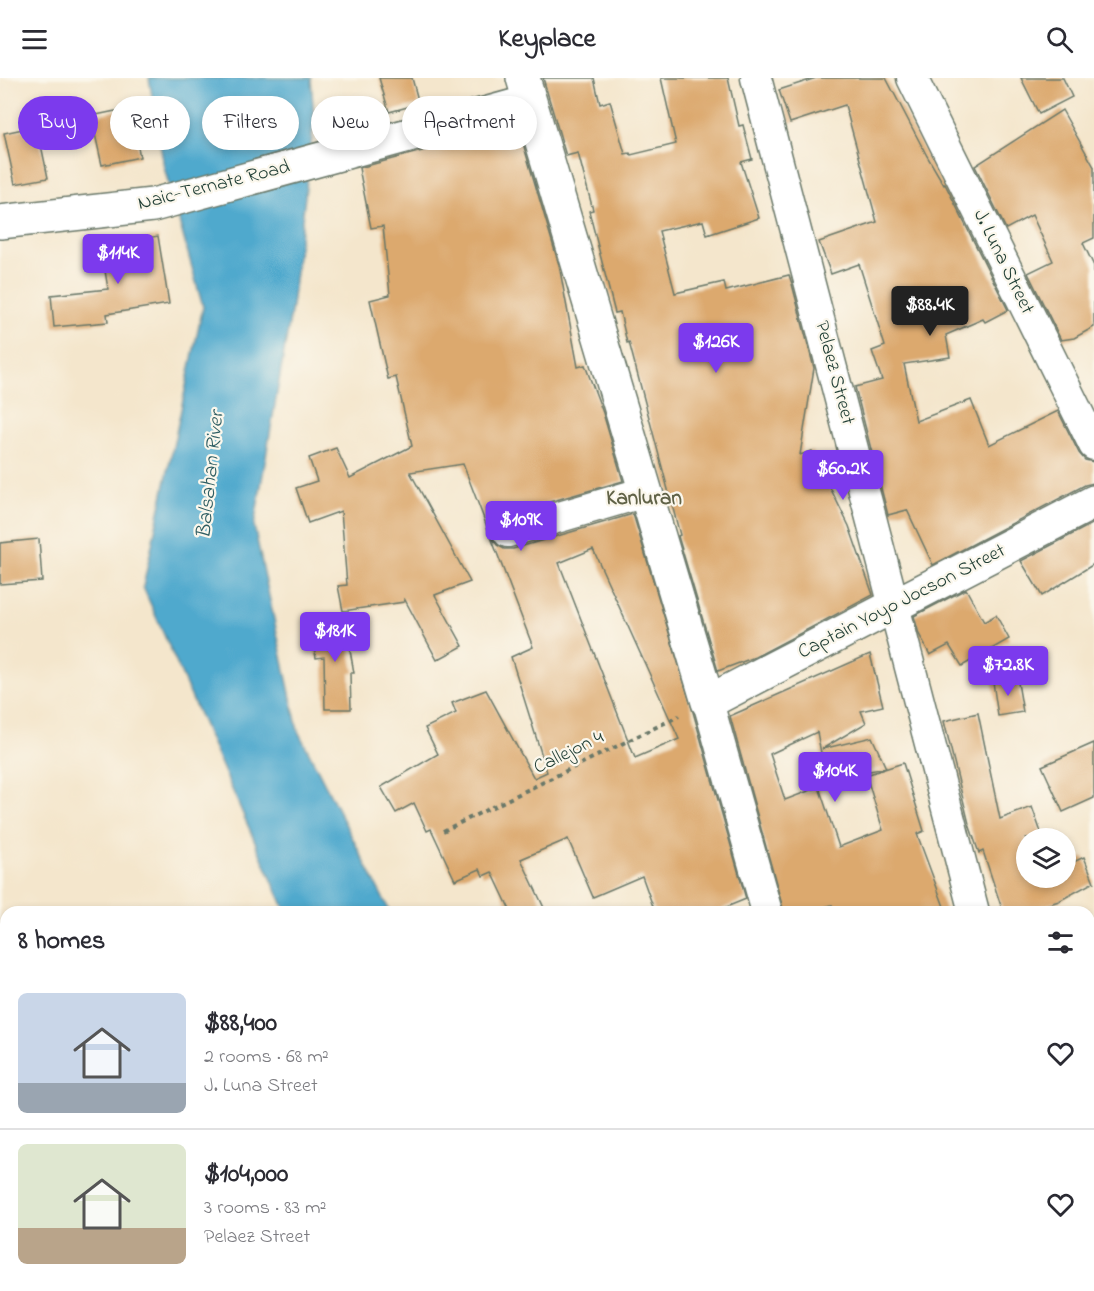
<!DOCTYPE html>
<html lang="en">
<head>
<meta charset="utf-8">
<style>
  :root { --surface:#fff; --page:#f7f7f7; --text:#2b2b33; --muted:#7c7c81; --line:#e1e1e2; --accent:#7c3aed }
  body { margin:0; font-family:"Indie Flower",sans-serif; background:var(--page); color:var(--text); height:100vh; display:flex; flex-direction:column; font-size:22px; white-space:nowrap }
  * { box-sizing:border-box; margin:0 }
  p { font-size:20px; color:var(--muted) }
  .icon { flex:none; width:33px; height:33px; fill:none; stroke:currentColor; stroke-width:2; stroke-linecap:round; stroke-linejoin:round }
  .map { position:relative; flex:1; overflow:hidden }
  .panel { position:absolute; left:0px; top:828px; width:1095px; height:386px; display:flex; flex-direction:column; background:var(--surface); border-radius:18px 18px 0 0; box-shadow:0 3px 9px #0003 }
  .panel>* { flex:none }
  .hud { position:absolute; left:18px; top:18px; width:600px; height:54px; display:flex; gap:12px }
  .tools { position:absolute; left:1016px; top:750px; display:grid; gap:12px }
  .tools a { display:grid; place-items:center; width:60px; height:60px; border-radius:50%; background:var(--surface); box-shadow:0 3px 9px #0003; font-size:30px }
  .price { position:absolute; translate:-50% -51px; padding:0 14px; border-radius:6px; background:var(--accent); color:#fff; font-size:20px; line-height:39px; filter:drop-shadow(0 2px 3px #0008) }
  .price::after { content:''; position:absolute; left:50%; top:36px; width:18px; height:14px; margin-left:-9px; background:inherit; clip-path:polygon(0 0,100% 0,50% 100%) }
  .price.active { background:#222; color:#fff }
  ul { padding:0; list-style:none }
  li { display:flex; align-items:center; gap:18px; height:150px; padding:0 18px }
  li+li { border-top:2px solid var(--line) }
  li span { display:grid; place-items:center; flex:none; width:168px; height:120px; border-radius:9px; color:#555 }
  li>.icon { margin-inline-start:auto }
  span .icon { width:72px; height:72px; fill:#fffc; stroke-width:1 }
  li b { font-size:26px }
  h2 { display:flex; justify-content:space-between; align-items:center; height:72px; padding:0 18px; font-size:26px }
  .chip { padding:0 21px; border-radius:27px; background:var(--surface); box-shadow:0 3px 9px #0003; font-size:21px; line-height:54px }
  .chip.active { background:var(--accent); color:#fff }
  header { display:flex; justify-content:space-between; align-items:center; height:78px; padding:0 18px; background:var(--surface); font-size:27px; font-weight:800 }
  .map>svg:first-child { display:block }
  .water { fill:#50a9cd; stroke:#387380; stroke-width:1.5 }
  .building { fill:#dca96e; fill-rule:evenodd }
  .lines { fill:none; stroke-linecap:round; stroke-linejoin:round }
  .minor-casing { stroke:#6a7869; stroke-width:33 }
  .secondary-casing { stroke:#6a7869; stroke-width:36 }
  .path { stroke:#6a7869; stroke-width:4; stroke-dasharray:4.5 4.5; stroke-linecap:butt }
  .minor { stroke:#fff; stroke-width:30 }
  .secondary { stroke:#fff; stroke-width:33 }
  .labels { text-anchor:middle; dominant-baseline:central; stroke-width:4.5; stroke-linejoin:round; paint-order:stroke }
  .street-label { font-size:20px; fill:#1f3d34; stroke:#fbf7ec }
  .water-label { font-size:21px; font-style:italic; fill:#2e5d62; stroke:#fbf7ec }
  .neighbourhood-label { font-size:21px; font-weight:bold; fill:#616348; stroke:#fbf7ec }
</style>
</head>
<body>
<header><svg class="icon" aria-label="menu" viewBox="0 0 24 24"><path d="M4 6h16M4 12h16M4 18h16"/></svg>Keyplace<svg class="icon" aria-label="search" viewBox="0 0 24 24"><circle cx="10" cy="10" r="6"/><path d="M15 15l6 6"/></svg></header>
<div class="map">
<svg width="1094" height="1213" viewBox="0 0 1094 1213">
  <rect width="100%" height="100%" fill="#fbf7ec"/>
  <filter id="ink" filterUnits="userSpaceOnUse"><feTurbulence type="fractalNoise" baseFrequency=".0167" numOctaves="2"/><feDisplacementMap in="SourceGraphic" scale="12" xChannelSelector="R" yChannelSelector="G"/><feConvolveMatrix kernelMatrix="1 2 1 2 8 2 1 2 1" color-interpolation-filters="sRGB"/></filter>
  <filter id="wash" filterUnits="userSpaceOnUse"><feTurbulence type="fractalNoise" baseFrequency=".008" numOctaves="4" result="noise"/><feDisplacementMap in="SourceGraphic" scale="24" xChannelSelector="R" yChannelSelector="G"/><feGaussianBlur stdDeviation="1.35" result="paint"/><feColorMatrix in="noise" values="0 0 0 0 0 0 0 0 0 0 0 0 0 0 0 0 0 1.4 0 .05"/><feComposite in="paint" operator="in"/></filter>
  <g filter="url(#wash)">
    <rect width="100%" height="100%" fill="#f4e6cc"/>
    <!-- water -->
    <g class="water">
      <path d="M149,0H311L314,42L292,228L254,448L298,653L390,834H286L143,509L203,229L164,89Z"/>
      <path d="M596,1208H698L703,1213H601Z"/>
    </g>
    <g id="blocks">
      <!-- building -->
      <g class="building">
        <path d="M379,0H412L419,26L389,34Z"/>
        <path d="M543,0H594L600,26L610,23L625,76L630,75L631,77L676,66L661,0H728L739,48L743,47L752,81L741,84L759,140L707,157L703,143L659,153L675,215L724,204L726,213L789,197L792,206L814,290L800,377L812,373L849,448L873,517L755,579L718,593L678,458L680,457L629,264L627,265L620,234L615,235L589,133L593,132L578,75L566,78Z"/>
        <path d="M816,0H886L927,78L944,107L945,106L1008,232L985,244L983,241L946,257L950,279L904,286L916,343L971,322L989,367L1058,333L1079,375L1085,382L1094,384V405L1085,407L933,487L907,432L888,437L855,309L882,302L872,273L885,268L859,186L831,196L819,164L877,144L845,27L790,45L779,12Z"/>
        <path d="M1021,0H1063L1072,19L1039,36Z"/>
        <path d="M130,30L140,79L102,87L91,38Z"/>
        <path d="M1062,32L1094,89V160L1083,165L1094,188V249L1074,260L1061,262L1028,195L1053,183L1032,137L1006,151L975,88Z"/>
        <path d="M37,48L48,100L15,106L4,55Z"/>
        <path d="M519,52L559,187L578,289L585,287L603,335L623,403L503,437L495,443L491,458L497,467L504,471H513L633,436L693,634L746,821L714,834H655L642,798L593,819L568,761L521,781L546,834H511L492,794L483,798L480,791L455,802L431,751L427,753L414,725L396,735L381,709L438,676L425,650L456,635L452,625L486,612L534,700L547,694L511,579L533,569L463,386L410,394L470,504L435,517L463,568L437,582L404,520V524L343,533L338,508L347,507L341,433L308,445L296,410L317,403L309,380L336,370L350,400L412,368L396,299L388,301L370,222L390,217L383,148L371,150L359,90L422,73ZM593,471L679,661L635,680L559,485Z"/>
        <path d="M158,158L169,226L107,236L108,244L54,249L51,217L108,211L101,168Z"/>
        <path d="M1094,445V486L1042,518L1021,483Z"/>
        <path d="M39,461L42,503L0,506V465Z"/>
        <path d="M966,511L984,544L996,537L1009,561L962,588L949,567L930,577L919,556L914,538Z"/>
        <path d="M345,543L354,595H350L351,631H325L324,579L316,580L311,549Z"/>
        <path d="M870,576L883,628L861,633L866,645L822,671L872,659L886,690L826,701L817,654L770,676L785,722L819,709L839,769L883,752L866,697L903,685L924,753L917,756L946,834H835L832,827L806,834H784L730,638Z"/>
        <path d="M1017,599L1023,634L998,638L993,604Z"/>
        <path d="M978,635L1000,741L1032,729L1043,760H1026V800H1065V788L1084,779L1094,804L1059,823L1023,834H1003L983,773L979,775L969,746L944,643Z"/>
        <path d="M1094,665V720L1063,734L1042,688Z"/>
      </g>
    </g>
  </g>
  <g filter="url(#ink)">
    <use href="#blocks" fill-opacity="0" stroke="#6a7869" stroke-width="1.5"/>
    <g class="lines">
      <!-- minor casing -->
      <g class="minor-casing">
        <g id="minor">
          <path d="M756,0L974,834"/>
          <path d="M912,0L1094,367"/>
          <path d="M508,454L645,414"/>
          <path d="M708,624L767,834"/>
          <path d="M0,935L6,932"/>
          <path d="M1089,1028L1094,1026"/>
          <path d="M0,1056L6,1053"/>
          <path d="M968,1208L973,1213"/>
        </g>
      </g>
      <!-- secondary casing -->
      <g class="secondary-casing">
        <g id="secondary">
          <path d="M523,0L708,624L1094,424"/>
          <path d="M0,144L153,127L529,24"/>
        </g>
      </g>
      <!-- path -->
      <path class="path" d="M443,753L679,638"/>
      <!-- minor -->
      <use href="#minor" class="minor"/>
      <!-- secondary -->
      <use href="#secondary" class="secondary"/>
    </g>
  </g>
  <g class="labels">
    <!-- street labels -->
    <g class="street-label">
      <text transform="translate(214 108) rotate(-14)">Naic-Ternate Road</text>
      <text transform="translate(1003 184) rotate(64)">J. Luna Street</text>
      <text transform="translate(834 295) rotate(75)">Pelaez Street</text>
      <text transform="translate(902 524) rotate(-27)">Captain Yoyo Jocson Street</text>
      <text transform="translate(569 675) rotate(-26)">Callejon 4</text>
    </g>
    <!-- water labels -->
    <g class="water-label">
      <text transform="translate(211 397) rotate(-84)">Balsahan River</text>
    </g>
    <!-- neighbourhood labels -->
    <g class="neighbourhood-label">
      <text x="644" y="421">Kanluran</text>
    </g>
  </g>
</svg>
<div class="tools">
<a><svg class="icon" aria-label="layers" viewBox="0 0 24 24"><path d="M12 4l9 5-9 5-9-5zM3 14l9 5 9-5"/></svg></a>
</div>
<b class="price" style="left:118px;top:207px">$114K</b>
<b class="price active" style="left:930px;top:259px">$88.4K</b>
<b class="price" style="left:716px;top:296px">$126K</b>
<b class="price" style="left:843px;top:423px">$60.2K</b>
<b class="price" style="left:521px;top:474px">$109K</b>
<b class="price" style="left:335px;top:585px">$181K</b>
<b class="price" style="left:1008px;top:619px">$72.8K</b>
<b class="price" style="left:835px;top:725px">$104K</b>
<div class="hud">
<a class="chip active">Buy</a>
<a class="chip">Rent</a>
<a class="chip">Filters</a>
<a class="chip">New</a>
<a class="chip">Apartment</a>
</div>
<section class="panel">
<h2>8 homes<svg class="icon" aria-label="filters" viewBox="0 0 24 24"><path d="M4 7h16M4 17h16"/><circle cx="9" cy="7" r="2"/><circle cx="15" cy="17" r="2"/></svg></h2>
<ul>
<li><span style="background:linear-gradient(#c9d6e8 75%,#9aa5b1 0)"><svg class="icon" aria-label="home" viewBox="0 0 24 24"><path d="M3 11l9-7 9 7M6 9v11h12V9"/></svg></span><div><b>$88,400</b><p>2 rooms · 68 m²</p><p>J. Luna Street</p></div><svg class="icon" aria-label="heart" viewBox="0 0 24 24"><path d="M12 20l-8-8c-3-5 5-10 8-4 3-6 11-1 8 4z"/></svg></li>
<li><span style="background:linear-gradient(#dfe7d0 70%,#b9a48a 0)"><svg class="icon" aria-label="home" viewBox="0 0 24 24"><path d="M3 11l9-7 9 7M6 9v11h12V9"/></svg></span><div><b>$104,000</b><p>3 rooms · 83 m²</p><p>Pelaez Street</p></div><svg class="icon" aria-label="heart" viewBox="0 0 24 24"><path d="M12 20l-8-8c-3-5 5-10 8-4 3-6 11-1 8 4z"/></svg></li>
</ul>
</section>
</div>
</body>
</html>
